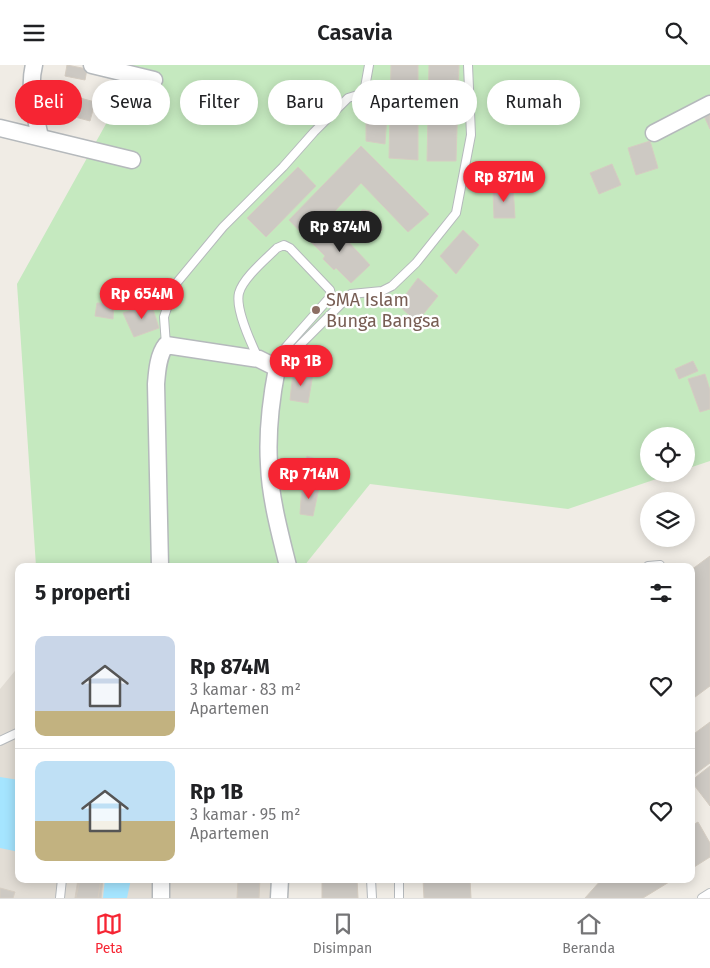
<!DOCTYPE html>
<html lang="id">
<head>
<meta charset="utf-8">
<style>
  :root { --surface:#fff; --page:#f6f6f6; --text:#202124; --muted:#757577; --line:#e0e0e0; --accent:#f62533 }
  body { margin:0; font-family:"Fira Sans",sans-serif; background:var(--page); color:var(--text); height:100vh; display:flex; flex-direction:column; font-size:19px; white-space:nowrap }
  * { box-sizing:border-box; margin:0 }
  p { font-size:16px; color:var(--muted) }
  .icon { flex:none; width:28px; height:28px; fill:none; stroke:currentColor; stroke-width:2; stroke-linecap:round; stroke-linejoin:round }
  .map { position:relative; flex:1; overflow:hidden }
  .sheet { position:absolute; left:15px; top:498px; width:680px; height:320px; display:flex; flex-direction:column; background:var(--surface); border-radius:10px; box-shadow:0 2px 12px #0003 }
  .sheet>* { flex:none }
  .banner { position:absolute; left:15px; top:15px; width:680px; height:45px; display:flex; gap:10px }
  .tools { position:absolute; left:640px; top:362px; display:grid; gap:10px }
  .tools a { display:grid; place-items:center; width:55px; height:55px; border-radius:50%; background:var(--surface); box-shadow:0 2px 12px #0003; font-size:25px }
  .price { position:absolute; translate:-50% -42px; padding:0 11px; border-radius:18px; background:var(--accent); color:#fff; font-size:16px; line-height:32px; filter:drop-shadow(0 1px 2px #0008) }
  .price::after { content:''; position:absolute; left:50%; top:30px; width:15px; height:11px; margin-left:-8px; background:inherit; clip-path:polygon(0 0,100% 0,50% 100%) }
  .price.current { background:#222; color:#fff }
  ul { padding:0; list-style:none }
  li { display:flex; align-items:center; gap:15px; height:125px; padding:0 20px }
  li+li { border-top:1px solid var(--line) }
  li span { display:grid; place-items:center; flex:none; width:140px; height:100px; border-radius:10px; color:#555 }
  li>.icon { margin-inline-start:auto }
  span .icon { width:60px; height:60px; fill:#fffc; stroke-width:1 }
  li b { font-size:21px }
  h2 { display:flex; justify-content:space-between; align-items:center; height:60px; padding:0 20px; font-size:21px }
  .tag { padding:0 18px; border-radius:22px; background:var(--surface); box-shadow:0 2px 12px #0003; font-size:18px; line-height:45px }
  .tag.current { background:var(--accent); color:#fff }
  header { display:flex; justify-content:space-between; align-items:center; height:65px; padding:0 20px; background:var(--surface); font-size:22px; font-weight:600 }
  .dock { display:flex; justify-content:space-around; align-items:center; height:70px; border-top:1px solid var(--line); background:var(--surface); font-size:14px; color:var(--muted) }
  .dock a { display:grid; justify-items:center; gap:2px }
  .dock .current { color:var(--accent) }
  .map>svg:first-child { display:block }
  .education { fill:#e2ddd5 }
  .green { fill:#c5e9bf }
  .water { fill:#a5e5ff }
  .building { fill:#cdc9c3; stroke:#d5cdc2 }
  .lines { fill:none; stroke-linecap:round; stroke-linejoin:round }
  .service-casing { stroke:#b5b9bc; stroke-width:10 }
  .minor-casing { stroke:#b5b9bc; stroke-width:19 }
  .service { stroke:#fff; stroke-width:8 }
  .minor { stroke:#fff; stroke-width:16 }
  .education-dot { fill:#8d6e63; stroke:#fff; stroke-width:2 }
  .labels { text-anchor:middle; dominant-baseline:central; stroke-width:4.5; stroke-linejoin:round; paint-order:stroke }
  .education-label { font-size:18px; fill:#785e54; stroke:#fff; text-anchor:start }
</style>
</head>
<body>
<header><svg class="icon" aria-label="menu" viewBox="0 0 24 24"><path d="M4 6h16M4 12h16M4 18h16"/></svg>Casavia<svg class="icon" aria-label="search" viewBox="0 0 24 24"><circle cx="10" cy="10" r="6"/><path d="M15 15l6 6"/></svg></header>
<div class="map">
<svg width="710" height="833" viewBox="0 0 710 833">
  <rect width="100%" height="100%" fill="#f0ece5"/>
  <!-- education -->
  <path class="education" d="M19,601V814H288L287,833H0V624Z"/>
  <!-- green -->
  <path class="green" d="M116,0H710V396L686,404V371H649V409H671L568,444L370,419L304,501H36L17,219L117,39Z"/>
  <!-- water -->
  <g class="water">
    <path d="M0,712L19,715V787L0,783Z"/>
    <path d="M105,814H131L127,833H103Z"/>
  </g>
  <!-- building -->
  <g class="building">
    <path d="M67,0L87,4L85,15L65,11Z"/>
    <path d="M391,0H418V95L389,93Z"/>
    <path d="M429,0H459L456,96H427Z"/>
    <path d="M69,30L95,37L90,56L64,49Z"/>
    <path d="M710,46V64L703,49Z"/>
    <path d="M366,50H387L385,79L366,76Z"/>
    <path d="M650,76L658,103L636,110L628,83Z"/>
    <path d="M361,81L429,149L408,167L361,118L308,175L289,155Z"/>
    <path d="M612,99L621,120L599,129L590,108Z"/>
    <path d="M298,102L316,121L266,172L247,153Z"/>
    <path d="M513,121L515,153H494L493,125Z"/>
    <path d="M362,145L371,146L381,156L382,165L372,175L363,174L353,164L352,155Z"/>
    <path d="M331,158L370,200L351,218L336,203L334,205L323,194L325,191L311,177Z"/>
    <path d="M463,165L479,180L456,209L440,191Z"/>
    <path d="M418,213L438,231L417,257L398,240Z"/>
    <path d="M97,238L114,239L113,254L95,251Z"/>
    <path d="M151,238L159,263L134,272L123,248Z"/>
    <path d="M693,296L698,306L679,314L675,304Z"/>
    <path d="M293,307L313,309L308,338L290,335Z"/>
    <path d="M705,309L710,325V344L700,347L688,314Z"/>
    <path d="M307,391L321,396L314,417L301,412Z"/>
    <path d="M302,420L319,423L313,451L300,449Z"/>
    <path d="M710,491V621L691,635V505Z"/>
    <path d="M710,657V698L691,712V671Z"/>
    <path d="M710,701V741L691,716Z"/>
    <path d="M698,757L710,778V792L691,804V761Z"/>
    <path d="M78,814H103L101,833H75Z"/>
    <path d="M80,814H101L98,833H76Z"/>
    <path d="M238,814H260L259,833H237Z"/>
    <path d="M322,814H357L358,833H322Z"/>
    <path d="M423,814H470L471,833H424Z"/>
    <path d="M602,814H674L643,833H585Z"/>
    <path d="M0,823L15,827L13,833H0Z"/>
  </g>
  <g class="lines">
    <!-- service casing -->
    <g class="service-casing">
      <g id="service">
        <path d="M166,280L164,252L174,221L223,162L283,102L314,67L348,33L364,28L369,0"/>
        <path d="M258,293C251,278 235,244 239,228C243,213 266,194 277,183L284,180L290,183L330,225L331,231L270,300"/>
        <path d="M277,303L351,229L382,226L392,221L416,198L456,148L471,70L468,0"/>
        <path d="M648,501L660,500"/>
        <path d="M0,676L19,667"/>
        <path d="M371,814L372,833"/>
        <path d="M399,814V833"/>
        <path d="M60,833L62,814"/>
        <path d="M702,833L710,828"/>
      </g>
    </g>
    <!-- minor casing -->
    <g class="minor-casing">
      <g id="minor">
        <path d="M34,0C28,23 35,50 40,72"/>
        <path d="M92,0L154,15"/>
        <path d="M0,63L132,95"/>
        <path d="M654,68L710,39"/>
        <path d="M160,501L156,319C157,307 158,290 166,280L259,294L277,303C271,334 267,367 269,399C270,432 280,469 288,501"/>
        <path d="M161,814V833"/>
        <path d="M279,833L280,814"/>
      </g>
    </g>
    <!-- service -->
    <use href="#service" class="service"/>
    <!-- minor -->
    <use href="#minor" class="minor"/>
  </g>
  <!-- markers -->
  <circle class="education-dot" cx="316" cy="245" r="5"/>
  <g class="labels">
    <!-- education labels -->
    <g class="education-label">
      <text x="326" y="235">SMA Islam<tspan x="326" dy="21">Bunga Bangsa</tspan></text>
    </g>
  </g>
</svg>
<div class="tools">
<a><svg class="icon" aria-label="locate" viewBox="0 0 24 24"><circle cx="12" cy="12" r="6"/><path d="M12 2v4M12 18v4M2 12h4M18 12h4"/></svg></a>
<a><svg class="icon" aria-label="layers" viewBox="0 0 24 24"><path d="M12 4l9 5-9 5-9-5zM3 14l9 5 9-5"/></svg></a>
</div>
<b class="price" style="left:504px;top:138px">Rp 871M</b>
<b class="price current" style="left:340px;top:188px">Rp 874M</b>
<b class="price" style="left:142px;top:255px">Rp 654M</b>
<b class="price" style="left:301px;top:322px">Rp 1B</b>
<b class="price" style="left:309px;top:435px">Rp 714M</b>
<div class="banner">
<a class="tag current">Beli</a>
<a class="tag">Sewa</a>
<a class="tag">Filter</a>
<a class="tag">Baru</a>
<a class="tag">Apartemen</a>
<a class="tag">Rumah</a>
</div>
<section class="sheet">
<h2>5 properti<svg class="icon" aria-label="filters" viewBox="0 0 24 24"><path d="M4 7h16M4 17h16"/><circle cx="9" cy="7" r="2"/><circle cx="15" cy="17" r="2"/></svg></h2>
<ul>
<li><span style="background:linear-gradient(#c9d6e8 75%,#c2b280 0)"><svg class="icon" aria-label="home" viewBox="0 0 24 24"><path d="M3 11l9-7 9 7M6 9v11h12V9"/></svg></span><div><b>Rp 874M</b><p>3 kamar · 83 m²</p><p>Apartemen</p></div><svg class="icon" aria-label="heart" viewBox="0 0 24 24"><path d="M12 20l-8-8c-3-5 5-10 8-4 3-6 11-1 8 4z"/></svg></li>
<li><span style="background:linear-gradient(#bfe0f5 60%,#c2b280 0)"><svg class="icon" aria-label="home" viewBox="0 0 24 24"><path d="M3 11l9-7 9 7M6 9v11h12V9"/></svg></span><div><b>Rp 1B</b><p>3 kamar · 95 m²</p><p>Apartemen</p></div><svg class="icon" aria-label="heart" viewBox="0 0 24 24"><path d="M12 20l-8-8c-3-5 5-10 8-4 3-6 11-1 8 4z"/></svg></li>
</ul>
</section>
</div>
<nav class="dock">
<a class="current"><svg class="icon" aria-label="map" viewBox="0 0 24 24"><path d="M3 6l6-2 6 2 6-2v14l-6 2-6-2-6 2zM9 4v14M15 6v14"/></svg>Peta</a>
<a><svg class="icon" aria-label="saved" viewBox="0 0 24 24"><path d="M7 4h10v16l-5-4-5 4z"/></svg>Disimpan</a>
<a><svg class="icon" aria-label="home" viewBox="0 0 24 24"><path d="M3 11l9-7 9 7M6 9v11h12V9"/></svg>Beranda</a>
</nav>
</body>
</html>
